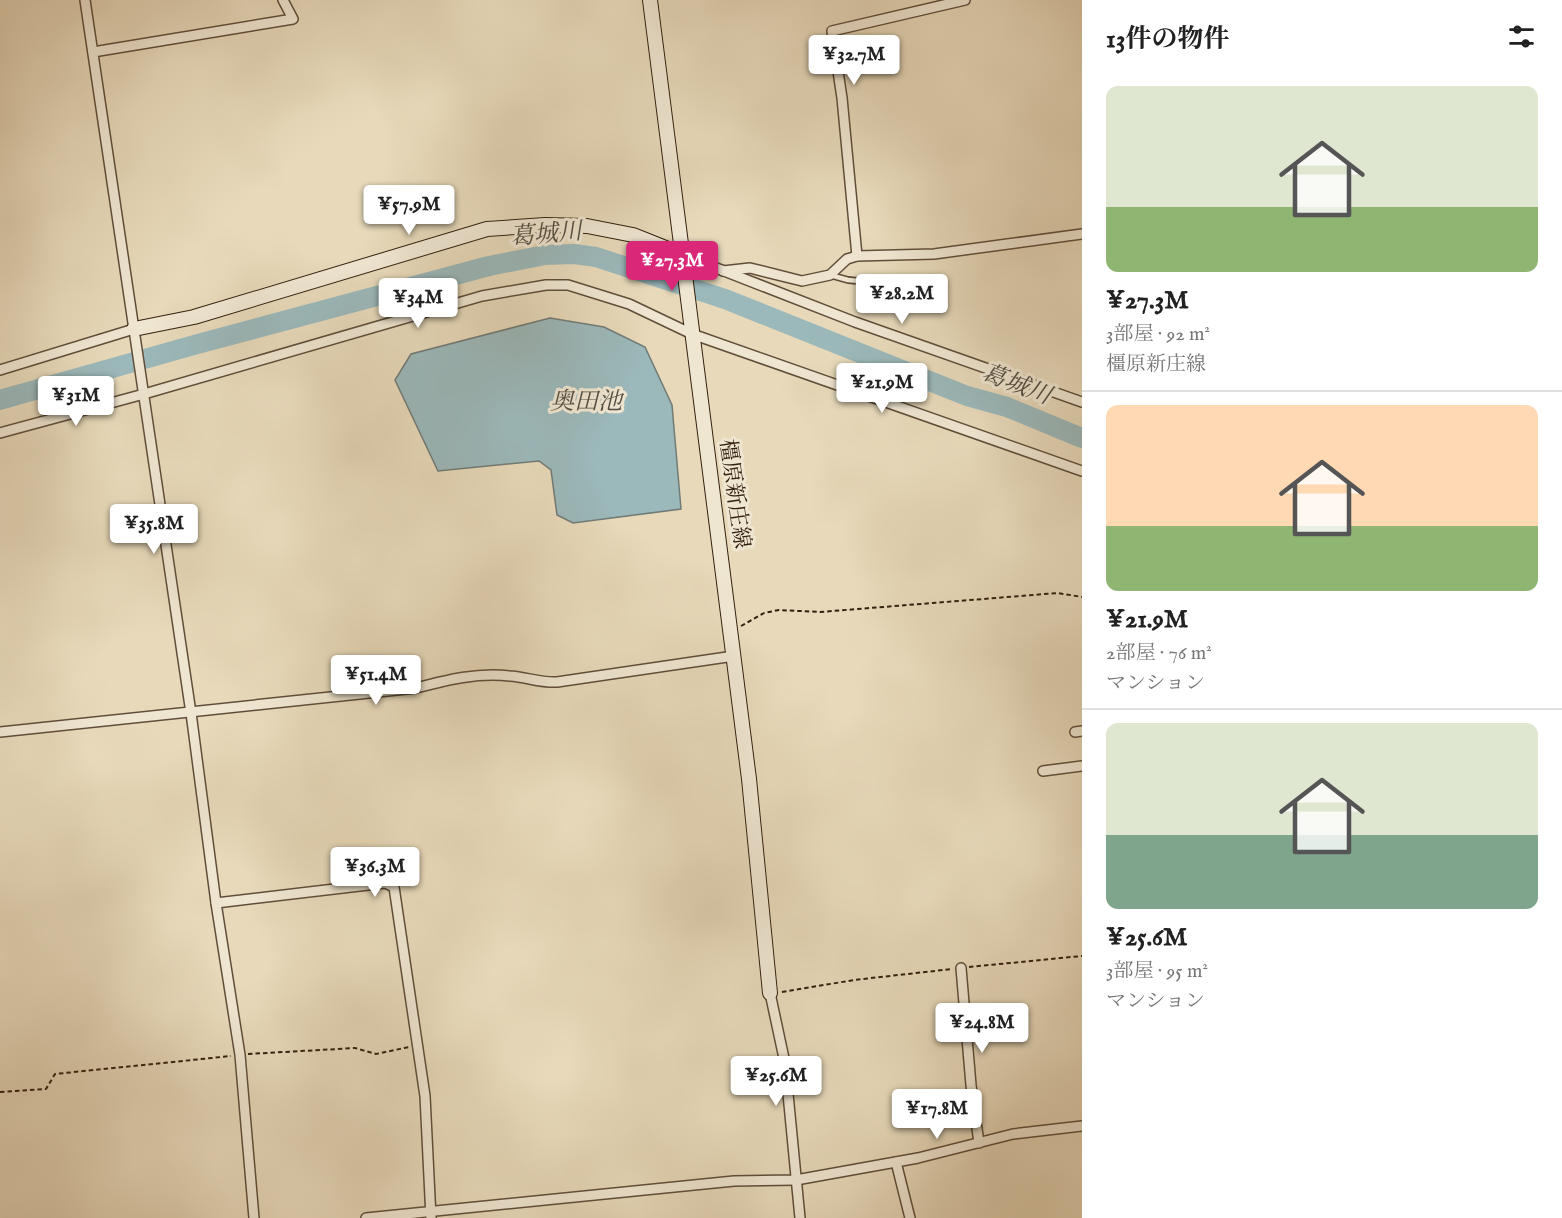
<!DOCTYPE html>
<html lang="ja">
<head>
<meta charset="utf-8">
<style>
  :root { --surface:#fff; --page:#f2f2f2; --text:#222; --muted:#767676; --line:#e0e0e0; --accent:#db2777 }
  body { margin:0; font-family:"IM FELL English","Noto Serif JP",serif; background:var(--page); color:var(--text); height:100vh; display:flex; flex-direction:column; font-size:22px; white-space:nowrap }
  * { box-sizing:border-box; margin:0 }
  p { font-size:20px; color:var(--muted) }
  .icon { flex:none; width:33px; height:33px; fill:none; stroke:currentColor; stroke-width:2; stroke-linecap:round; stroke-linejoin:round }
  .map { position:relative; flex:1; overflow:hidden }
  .drawer { display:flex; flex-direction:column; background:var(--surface); width:480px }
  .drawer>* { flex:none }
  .price { position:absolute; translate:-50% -51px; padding:0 14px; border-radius:6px; background:#fff; color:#222; font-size:20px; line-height:39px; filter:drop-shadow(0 2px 3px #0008) }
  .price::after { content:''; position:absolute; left:50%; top:36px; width:18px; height:14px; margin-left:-9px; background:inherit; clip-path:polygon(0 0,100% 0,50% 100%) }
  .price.on { background:var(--accent); color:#fff }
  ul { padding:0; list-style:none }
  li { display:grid; align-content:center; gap:12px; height:318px; padding:0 24px }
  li+li { border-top:2px solid var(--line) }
  li span { display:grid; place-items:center; height:186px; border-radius:12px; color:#555 }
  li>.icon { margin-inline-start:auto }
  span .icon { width:108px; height:108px; fill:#fffc; stroke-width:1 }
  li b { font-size:26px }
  h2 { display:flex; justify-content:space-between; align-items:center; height:72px; padding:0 24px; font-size:26px }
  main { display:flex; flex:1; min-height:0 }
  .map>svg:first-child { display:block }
  .water { fill:#9bb8ba; stroke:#717b76; stroke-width:1.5 }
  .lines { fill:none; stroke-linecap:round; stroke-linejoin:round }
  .river { stroke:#9bb8ba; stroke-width:20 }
  .lane-casing { stroke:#604e3a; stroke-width:8 }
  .street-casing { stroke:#604e3a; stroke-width:12 }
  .secondary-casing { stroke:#33200f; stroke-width:16 }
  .path { stroke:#33200f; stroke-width:2; stroke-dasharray:4.5 3; stroke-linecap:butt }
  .lane { stroke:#efe6d2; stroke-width:4.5 }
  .street { stroke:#efe6d2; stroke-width:9 }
  .secondary { stroke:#efe6d2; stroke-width:14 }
  .labels { text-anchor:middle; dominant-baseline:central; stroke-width:6; stroke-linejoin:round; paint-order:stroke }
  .street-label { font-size:22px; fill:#33200f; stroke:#efe6d2 }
  .water-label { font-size:24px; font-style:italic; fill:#524e42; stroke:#efe6d2 }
</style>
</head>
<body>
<main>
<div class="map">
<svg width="1082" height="1218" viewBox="0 0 1082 1218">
  <rect width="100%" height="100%" fill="#e7d9ba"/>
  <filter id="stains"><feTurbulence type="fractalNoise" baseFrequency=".00333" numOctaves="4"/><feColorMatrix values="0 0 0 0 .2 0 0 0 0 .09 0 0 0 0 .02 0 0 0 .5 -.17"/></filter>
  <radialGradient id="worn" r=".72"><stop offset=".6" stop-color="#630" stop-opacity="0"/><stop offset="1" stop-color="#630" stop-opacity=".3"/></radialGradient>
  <!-- water -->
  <path class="water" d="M550,318L604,327L645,347L672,405L681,509L573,523L557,515L551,470L539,461L438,471L395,380L411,354Z"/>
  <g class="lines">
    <!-- river -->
    <path class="river" d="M0,400L194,345L489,266L545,255L574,254L596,257L725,299L967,396L1007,407L1082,438"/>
    <!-- lane casing -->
    <g class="lane-casing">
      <path id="lane" d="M830,275L848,280L901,285"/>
    </g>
    <!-- street casing -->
    <g class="street-casing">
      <g id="street">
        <path d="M85,0L191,713L216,903L240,1055L254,1218"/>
        <path d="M93,52L293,19L283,0"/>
        <path d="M683,255L855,322L1082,402"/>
        <path d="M857,256L842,98L832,31L965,0"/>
        <path d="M723,271L750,268L802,281L830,275L847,259L857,256L934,254L1082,234"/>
        <path d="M0,370L134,329"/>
        <path d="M0,433L144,394L482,296L546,285H568L629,304L692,334L1082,471"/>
        <path d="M0,732L416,688C447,680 478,672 510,676C526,677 541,683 557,682L734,656"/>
        <path d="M1075,732L1082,731"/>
        <path d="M1043,771L1082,766"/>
        <path d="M216,903L385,883L394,887L425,1096L431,1218"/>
        <path d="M961,968L971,1085L979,1143"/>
        <path d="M770,993L785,1063L800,1218"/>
        <path d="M896,1162L910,1218"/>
        <path d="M366,1218L734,1181L796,1180L918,1158L1013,1134L1082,1126"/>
      </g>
    </g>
    <!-- secondary casing -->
    <g class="secondary-casing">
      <g id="secondary">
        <path d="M650,0L749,779L770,993"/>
        <path d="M134,329L194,317L487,229L545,225L587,226L633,235L683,255"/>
      </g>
    </g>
    <!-- path -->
    <g class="path">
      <path d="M741,626L764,613L779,610L820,612L1058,593L1082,597"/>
      <path d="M969,967L1082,956"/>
      <path d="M782,992L854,980L952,969"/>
      <path d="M248,1054L355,1048L376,1054L409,1047"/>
      <path d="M0,1092L46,1089L55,1074L231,1056"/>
    </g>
    <!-- lane -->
    <use href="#lane" class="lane"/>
    <!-- street -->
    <use href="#street" class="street"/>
    <!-- secondary -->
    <use href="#secondary" class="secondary"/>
  </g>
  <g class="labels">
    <!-- street labels -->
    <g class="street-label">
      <text transform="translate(734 494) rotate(82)">橿原新庄線</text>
    </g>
    <!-- water labels -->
    <g class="water-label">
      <text transform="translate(546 235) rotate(-5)">葛城川</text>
      <text transform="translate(1016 385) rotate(21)">葛城川</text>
      <text x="586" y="402">奥田池</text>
    </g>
  </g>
  <rect width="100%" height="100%" filter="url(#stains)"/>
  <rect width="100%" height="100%" fill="url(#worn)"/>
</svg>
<b class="price" style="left:854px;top:86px">¥32.7M</b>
<b class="price" style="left:409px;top:236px">¥57.9M</b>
<b class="price on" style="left:672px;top:292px">¥27.3M</b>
<b class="price" style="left:902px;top:325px">¥28.2M</b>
<b class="price" style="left:418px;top:329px">¥34M</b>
<b class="price" style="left:882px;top:414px">¥21.9M</b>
<b class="price" style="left:76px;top:427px">¥31M</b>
<b class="price" style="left:154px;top:555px">¥35.8M</b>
<b class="price" style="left:376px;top:706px">¥51.4M</b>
<b class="price" style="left:375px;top:898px">¥36.3M</b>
<b class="price" style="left:982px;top:1054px">¥24.8M</b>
<b class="price" style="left:776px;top:1107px">¥25.6M</b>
<b class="price" style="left:937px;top:1140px">¥17.8M</b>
</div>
<section class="drawer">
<h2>13件の物件<svg class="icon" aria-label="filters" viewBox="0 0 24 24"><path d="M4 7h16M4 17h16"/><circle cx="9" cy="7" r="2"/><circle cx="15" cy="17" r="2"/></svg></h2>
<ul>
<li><span style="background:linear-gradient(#dfe7d0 65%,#8fb573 0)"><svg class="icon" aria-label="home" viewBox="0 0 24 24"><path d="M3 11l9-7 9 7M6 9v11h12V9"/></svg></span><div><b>¥27.3M</b><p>3部屋 · 92 m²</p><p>橿原新庄線</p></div></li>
<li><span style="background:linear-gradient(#ffd9b3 65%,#8fb573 0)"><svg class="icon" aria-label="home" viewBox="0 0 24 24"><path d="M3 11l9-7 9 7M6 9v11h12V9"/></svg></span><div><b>¥21.9M</b><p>2部屋 · 76 m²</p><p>マンション</p></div></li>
<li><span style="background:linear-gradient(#dfe7d0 60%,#7fa58c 0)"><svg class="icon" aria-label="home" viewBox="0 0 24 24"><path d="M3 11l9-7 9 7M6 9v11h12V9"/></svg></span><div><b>¥25.6M</b><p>3部屋 · 95 m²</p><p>マンション</p></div></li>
</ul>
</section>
</main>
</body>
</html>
